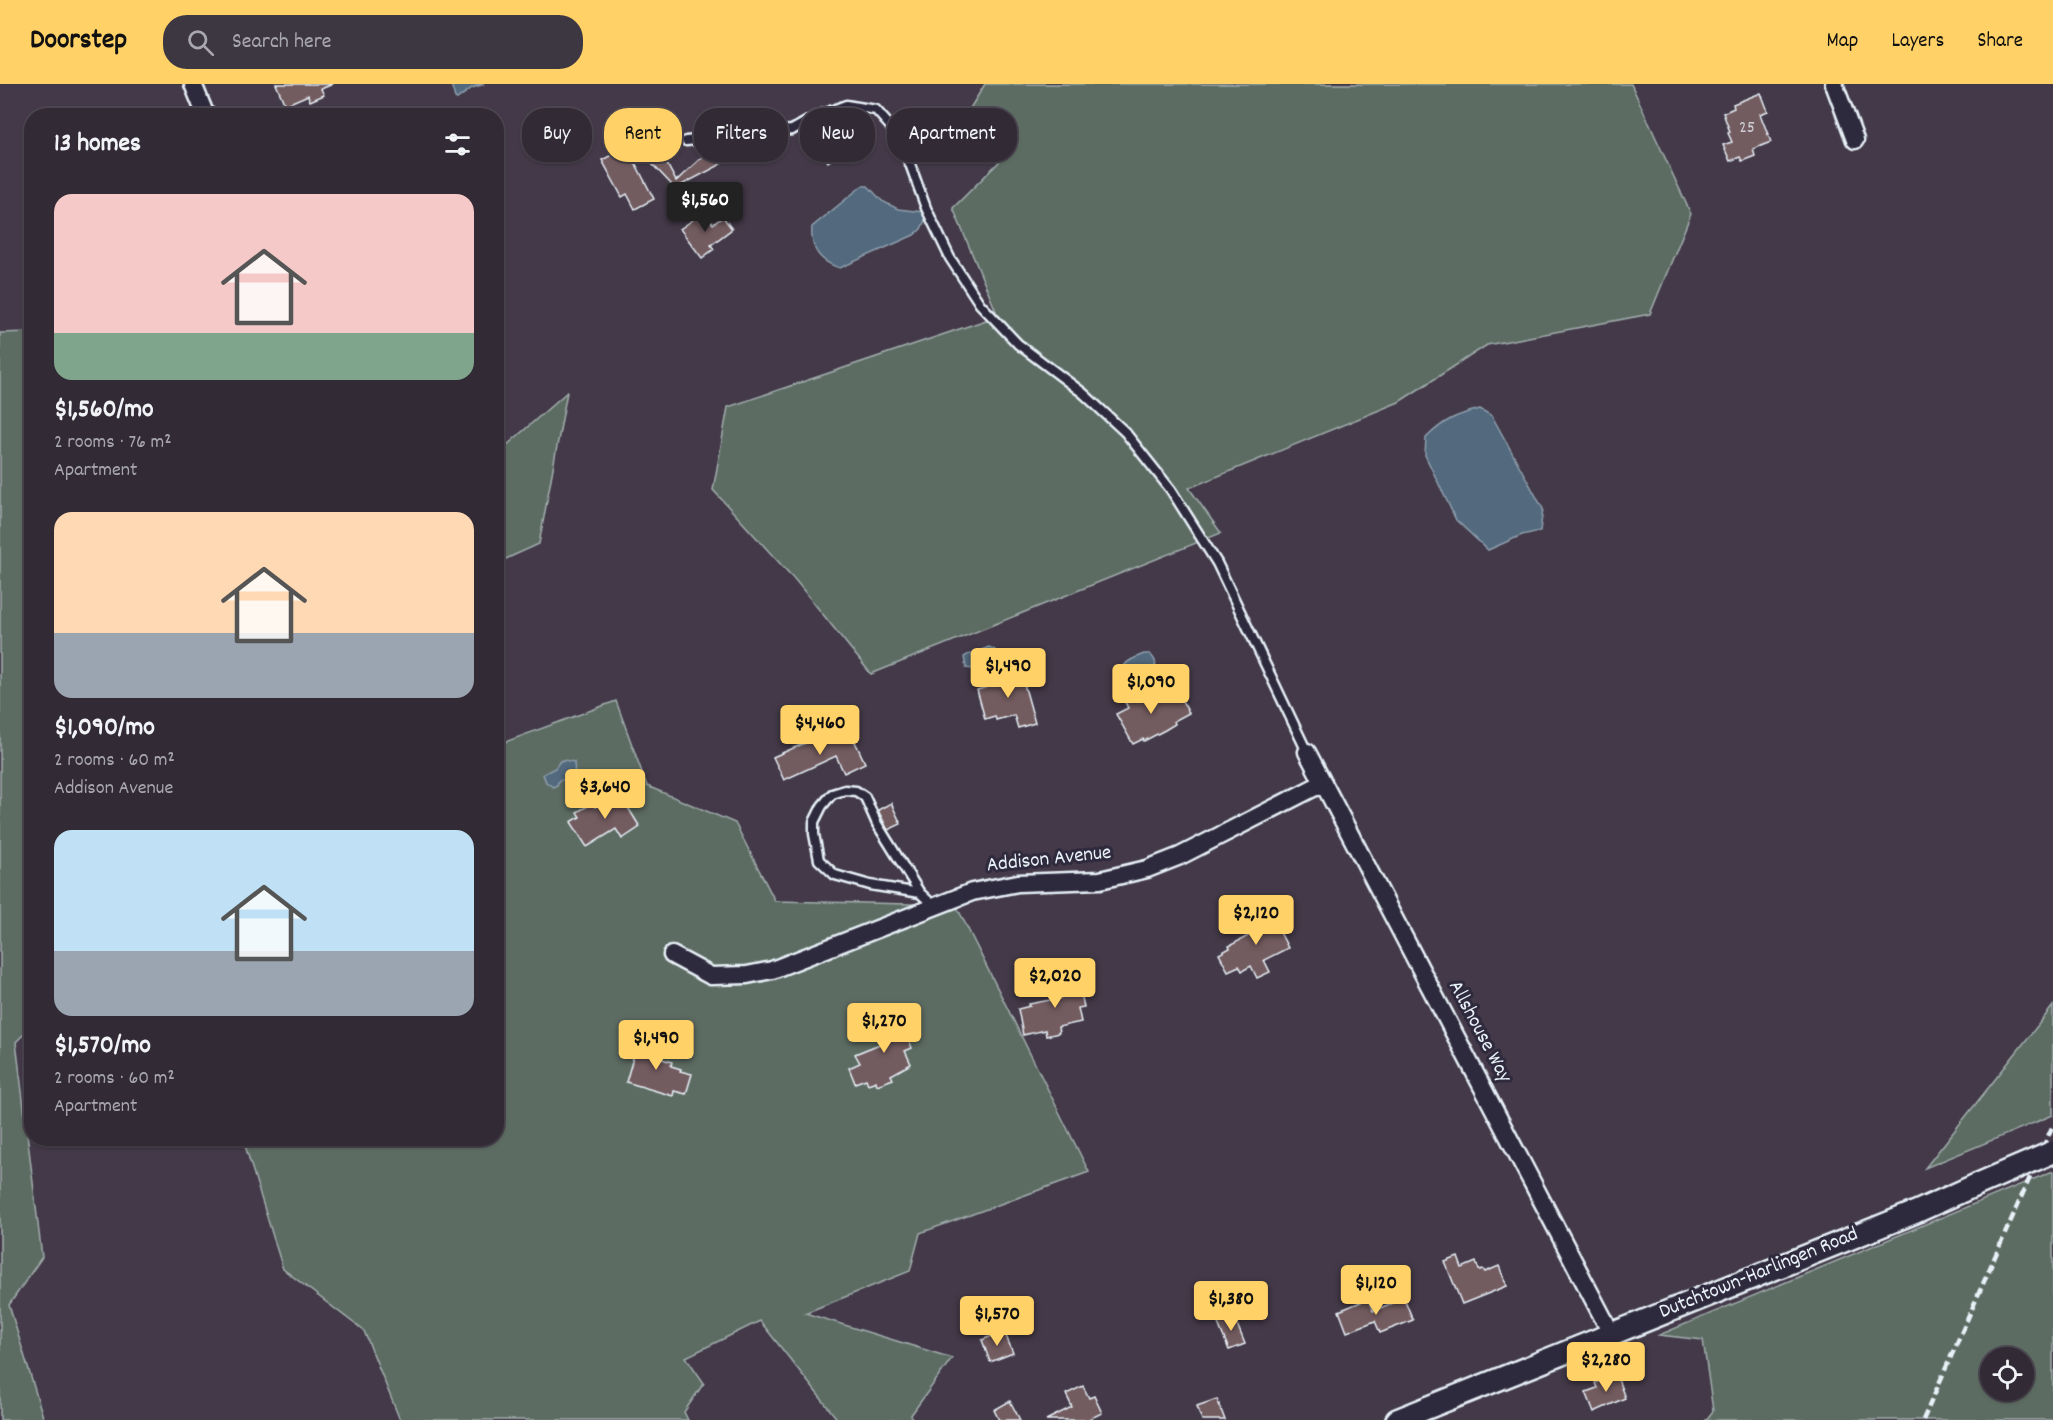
<!DOCTYPE html>
<html lang="en">
<head>
<meta charset="utf-8">
<style>
  :root { --surface:#322b36; --page:#3d3742; --text:#f1f3f6; --muted:#a8a7ad; --line:#4d4751; --accent:#ffd166 }
  body { margin:0; font-family:Dekko,sans-serif; background:var(--page); color:var(--text); height:100vh; display:flex; flex-direction:column; font-size:22px; white-space:nowrap }
  * { box-sizing:border-box; margin:0 }
  p { font-size:20px; color:var(--muted) }
  .icon { flex:none; width:33px; height:33px; fill:none; stroke:currentColor; stroke-width:2; stroke-linecap:round; stroke-linejoin:round }
  .map { position:relative; flex:1; overflow:hidden }
  .drawer { position:absolute; left:24px; top:24px; width:480px; height:1038px; display:flex; flex-direction:column; background:var(--surface); border-radius:24px; box-shadow:0 2px 4px #0004,0 0 0 2px var(--line) }
  .drawer>* { flex:none }
  .guide { position:absolute; left:522px; top:24px; width:570px; height:54px; display:flex; gap:12px }
  .controls { position:absolute; left:1980px; top:1263px; display:grid; gap:12px }
  .controls a { display:grid; place-items:center; width:54px; height:54px; border-radius:50%; background:var(--surface); box-shadow:0 2px 4px #0004,0 0 0 2px var(--line); font-size:30px }
  .price { position:absolute; translate:-50% -51px; padding:0 14px; border-radius:6px; background:var(--accent); color:#111; font-size:20px; line-height:39px; filter:drop-shadow(0 2px 3px #0008) }
  .price::after { content:''; position:absolute; left:50%; top:36px; width:18px; height:14px; margin-left:-9px; background:inherit; clip-path:polygon(0 0,100% 0,50% 100%) }
  .price.selected { background:#222; color:#fff }
  ul { padding:0; list-style:none }
  li { display:grid; align-content:center; gap:12px; height:318px; padding:0 30px }
  li span { display:grid; place-items:center; height:186px; border-radius:18px; color:#555 }
  li>.icon { margin-inline-start:auto }
  span .icon { width:108px; height:108px; fill:#fffc; stroke-width:1 }
  li b { font-size:26px }
  h2 { display:flex; justify-content:space-between; align-items:center; height:72px; padding:0 30px; font-size:26px }
  .chip { padding:0 21px; border-radius:24px; background:var(--surface); box-shadow:0 2px 4px #0004,0 0 0 2px var(--line); font-size:21px; line-height:54px }
  .chip.selected { background:var(--accent); color:#111 }
  header { display:flex; align-items:center; gap:36px; box-sizing:border-box; height:84px; padding:0 30px; background:var(--accent); color:#111 }
  header strong { font-size:28px }
  nav { display:flex; gap:33px; margin-inline-start:auto; font-size:21px }
  .search { width:420px; height:54px; background:var(--page); display:flex; align-items:center; gap:15px; box-sizing:border-box; padding:0 21px; border-radius:24px; color:var(--muted); font-size:22px }
  .map>svg:first-child { display:block }
  .green { fill:#5d6c63; stroke:#a2aeae; stroke-width:1.5; fill-rule:evenodd }
  .water { fill:#52697d; stroke:#8e9fae; stroke-width:1.5 }
  .building { fill:#735c61; stroke:#e8f1f8; stroke-width:1.5 }
  .lines { fill:none; stroke-linecap:round; stroke-linejoin:round }
  .service-casing { stroke:#e8f1f8; stroke-width:13 }
  .minor-casing { stroke:#e8f1f8; stroke-width:21 }
  .tertiary-casing { stroke:#e8f1f8; stroke-width:26 }
  .service { stroke:#2f2a3d; stroke-width:8 }
  .minor { stroke:#2f2a3d; stroke-width:16 }
  .tertiary { stroke:#2f2a3d; stroke-width:21 }
  .rail { stroke:#e8f1f8; stroke-width:4.5; stroke-dasharray:9 4.5; stroke-linecap:butt }
  .tertiary-bridge-casing { stroke:#e8f1f8; stroke-width:26; stroke-linecap:butt }
  .tertiary-bridge { stroke:#2f2a3d; stroke-width:21 }
  .labels { text-anchor:middle; dominant-baseline:central; stroke-width:6; stroke-linejoin:round; paint-order:stroke }
  .number-label { font-size:18px; fill:#cbccd2 }
  .street-label { font-size:21px; fill:#e8f1f8; stroke:#2f2a3d }
</style>
</head>
<body>
<header>
<strong>Doorstep</strong>
<div class="search"><svg class="icon" aria-label="search" viewBox="0 0 24 24"><circle cx="10" cy="10" r="6"/><path d="M15 15l6 6"/></svg>Search here</div>
<nav><a>Map</a><a>Layers</a><a>Share</a></nav>
</header>
<div class="map">
<svg width="2053" height="1336" viewBox="0 0 2053 1336">
  <rect width="100%" height="100%" fill="#433948"/>
  <filter id="ink" filterUnits="userSpaceOnUse"><feTurbulence type="fractalNoise" baseFrequency=".0167" numOctaves="2"/><feDisplacementMap in="SourceGraphic" scale="12" xChannelSelector="R" yChannelSelector="G"/><feConvolveMatrix kernelMatrix="1 2 1 2 8 2 1 2 1" color-interpolation-filters="sRGB"/></filter>
  <g filter="url(#ink)">
    <!-- green -->
    <g class="green">
      <path d="M985,0H1631L1691,130L1650,230L1487,261L1399,318L1189,404L1221,449L871,590L796,497L713,406L728,323L998,232L953,124L1017,60L964,34Z"/>
      <path d="M31,248L32,942L16,958L42,1173L9,1221L44,1336H0V249Z"/>
      <path d="M567,308L539,460L497,479V370Z"/>
      <path d="M616,617L647,702L735,739L775,817L956,821L1089,1088L920,1149L910,1187L805,1229L952,1274L911,1331L912,1336H838L760,1237L686,1273L704,1299L684,1328L688,1336H400L364,1247L283,1185L243,1055L496,1054L497,661Z"/>
      <path d="M2053,922V1031L1925,1084Z"/>
      <path d="M2053,1087V1336H1706L1713,1327L1703,1256L1659,1251ZM1990,1274H2024V1306H1990Z"/>
    </g>
    <!-- water -->
    <g class="water">
      <path d="M451,0H484L472,4L457,15L455,14Z"/>
      <path d="M862,102H868L882,117L898,125L923,128L926,134L921,145L914,151L840,184C820,178 810,164 812,143Z"/>
      <path d="M1480,325L1492,332L1543,425L1540,447L1522,451L1488,466L1456,436L1425,371L1426,354C1444,336 1456,331 1480,325Z"/>
      <path d="M989,563L995,566L998,571L996,578L986,581H979L973,585L966,584L964,573C970,568 981,567 989,563Z"/>
      <path d="M1144,570H1150C1164,585 1149,586 1138,586L1137,592C1134,594 1126,597 1122,595C1119,579 1132,575 1144,570Z"/>
      <path d="M564,676L574,678L575,691L578,694L579,699L572,701L568,696H559L557,701L553,703L546,698L543,690L555,684L560,677Z"/>
    </g>
    <!-- building -->
    <g class="building">
      <path d="M276,0H333L321,5L324,11L310,17L308,11L285,21Z"/>
      <path d="M1761,9L1768,27L1760,30L1771,58L1753,65L1755,72L1742,77L1740,73L1730,77L1723,61L1732,58L1728,49L1730,48L1723,29L1734,24L1733,20Z"/>
      <path d="M841,45L855,65L843,73L840,69L828,78L817,62Z"/>
      <path d="M651,50L676,97L714,62L726,75L718,82L672,106L670,103L672,101L633,60Z"/>
      <path d="M627,63L654,115L635,125L627,110L622,113L602,76Z"/>
      <path d="M704,128L713,140L723,133L732,145L711,161L714,165L702,174L680,145Z"/>
      <path d="M1013,579L1016,590L1021,589L1035,639L1018,644L1014,631L996,636L995,632L985,635L977,606L1005,598L1000,582Z"/>
      <path d="M1174,603L1189,629L1174,637L1175,640L1165,646L1144,657L1143,655L1133,660L1116,630L1128,624L1125,618L1136,611L1152,615Z"/>
      <path d="M850,647L865,679L844,689L836,672L784,696L773,673L812,656L816,664Z"/>
      <path d="M619,709L640,743L622,755L616,745L587,763L571,738L580,733L577,728L593,719L595,723Z"/>
      <path d="M891,719L901,740L888,746L878,726Z"/>
      <path d="M1267,823L1288,864L1264,876L1270,888L1257,894L1251,882L1242,887L1239,882L1228,887L1219,870L1230,864L1229,862L1256,848L1248,833Z"/>
      <path d="M1076,887L1084,923L1078,924L1081,938L1058,943L1059,949L1046,952L1045,946L1023,951L1018,925L1030,922L1029,920L1061,914L1056,891Z"/>
      <path d="M898,928L912,964L905,967L911,980L891,991L893,995L877,1001L876,997L868,1000L866,995L855,999L849,984L860,979L855,970L887,957L878,935Z"/>
      <path d="M639,953L657,958L653,969L663,972L662,975L672,978L671,982L681,985L680,987L692,990L686,1010L674,1007L673,1012L626,998Z"/>
      <path d="M1458,1173L1462,1184L1476,1178L1479,1186L1483,1185L1485,1188L1499,1182L1507,1202L1462,1220L1445,1178Z"/>
      <path d="M1252,1199L1257,1212L1240,1218L1234,1205Z"/>
      <path d="M1404,1214L1413,1236L1380,1249L1375,1237L1347,1248L1339,1227L1368,1215L1373,1227Z"/>
      <path d="M1233,1230L1245,1260L1229,1266L1217,1237Z"/>
      <path d="M1004,1247L1013,1269L990,1278L982,1256Z"/>
      <path d="M1616,1290L1625,1314L1594,1328L1586,1308L1597,1304L1595,1299Z"/>
      <path d="M1083,1302L1089,1314L1094,1312L1102,1329L1087,1336H1046L1072,1323L1066,1310Z"/>
      <path d="M1217,1315L1225,1336H1202L1197,1322Z"/>
      <path d="M1010,1317L1020,1336H999L994,1326Z"/>
    </g>
    <g class="lines">
      <!-- service casing -->
      <g class="service-casing">
        <g id="service">
          <path d="M686,57L792,46L817,32L846,21L876,26L890,42L910,80L926,124L950,174L980,220L1018,260L1083,309L1125,348L1171,406L1217,479L1307,668"/>
          <path d="M920,809L877,740L865,713L856,707L845,706L832,710L822,722L814,738V750L819,776L835,791L870,801L920,809L934,822"/>
        </g>
      </g>
      <!-- minor casing -->
      <g class="minor-casing">
        <g id="minor">
          <path d="M193,0L206,32"/>
          <path d="M1834,0L1855,56"/>
          <path d="M1307,668L1611,1249"/>
          <path d="M672,871L711,892L747,891L772,886L972,808L1018,799L1100,796L1147,785L1180,772L1323,699"/>
        </g>
      </g>
      <!-- tertiary casing -->
      <g class="tertiary-casing">
        <path id="tertiary" d="M1397,1336L1916,1128L1976,1101"/>
      </g>
      <!-- service -->
      <use href="#service" class="service"/>
      <!-- minor -->
      <use href="#minor" class="minor"/>
      <!-- tertiary -->
      <use href="#tertiary" class="tertiary"/>
      <!-- rail -->
      <path class="rail" d="M1923,1336L2053,1041"/>
      <!-- tertiary-bridge casing -->
      <g class="tertiary-bridge-casing">
        <path id="tertiary-bridge" d="M1976,1101L2053,1068"/>
      </g>
      <!-- tertiary-bridge -->
      <use href="#tertiary-bridge" class="tertiary-bridge"/>
    </g>
  </g>
  <g class="labels">
    <!-- number labels -->
    <g class="number-label">
      <text x="1747" y="44">25</text>
    </g>
    <!-- street labels -->
    <g class="street-label">
      <text transform="translate(1049 776) rotate(-6)">Addison Avenue</text>
      <text transform="translate(1479 948) rotate(62)">Allshouse Way</text>
      <text transform="translate(1759 1190) rotate(-22)">Dutchtown-Harlingen Road</text>
    </g>
  </g>
</svg>
<div class="controls">
<a><svg class="icon" aria-label="locate" viewBox="0 0 24 24"><circle cx="12" cy="12" r="6"/><path d="M12 2v4M12 18v4M2 12h4M18 12h4"/></svg></a>
</div>
<b class="price selected" style="left:705px;top:149px">$1,560</b>
<b class="price" style="left:1008px;top:615px">$1,490</b>
<b class="price" style="left:1151px;top:631px">$1,090</b>
<b class="price" style="left:820px;top:672px">$4,460</b>
<b class="price" style="left:605px;top:736px">$3,640</b>
<b class="price" style="left:1256px;top:862px">$2,120</b>
<b class="price" style="left:1055px;top:925px">$2,020</b>
<b class="price" style="left:884px;top:970px">$1,270</b>
<b class="price" style="left:656px;top:987px">$1,490</b>
<b class="price" style="left:1376px;top:1232px">$1,120</b>
<b class="price" style="left:1231px;top:1248px">$1,380</b>
<b class="price" style="left:997px;top:1263px">$1,570</b>
<b class="price" style="left:1606px;top:1309px">$2,280</b>
<div class="guide">
<a class="chip">Buy</a>
<a class="chip selected">Rent</a>
<a class="chip">Filters</a>
<a class="chip">New</a>
<a class="chip">Apartment</a>
</div>
<section class="drawer">
<h2>13 homes<svg class="icon" aria-label="filters" viewBox="0 0 24 24"><path d="M4 7h16M4 17h16"/><circle cx="9" cy="7" r="2"/><circle cx="15" cy="17" r="2"/></svg></h2>
<ul>
<li><span style="background:linear-gradient(#f6c9c9 75%,#7fa58c 0)"><svg class="icon" aria-label="home" viewBox="0 0 24 24"><path d="M3 11l9-7 9 7M6 9v11h12V9"/></svg></span><div><b>$1,560/mo</b><p>2 rooms · 76 m²</p><p>Apartment</p></div></li>
<li><span style="background:linear-gradient(#ffd9b3 65%,#9aa5b1 0)"><svg class="icon" aria-label="home" viewBox="0 0 24 24"><path d="M3 11l9-7 9 7M6 9v11h12V9"/></svg></span><div><b>$1,090/mo</b><p>2 rooms · 60 m²</p><p>Addison Avenue</p></div></li>
<li><span style="background:linear-gradient(#bfe0f5 65%,#9aa5b1 0)"><svg class="icon" aria-label="home" viewBox="0 0 24 24"><path d="M3 11l9-7 9 7M6 9v11h12V9"/></svg></span><div><b>$1,570/mo</b><p>2 rooms · 60 m²</p><p>Apartment</p></div></li>
</ul>
</section>
</div>
</body>
</html>
